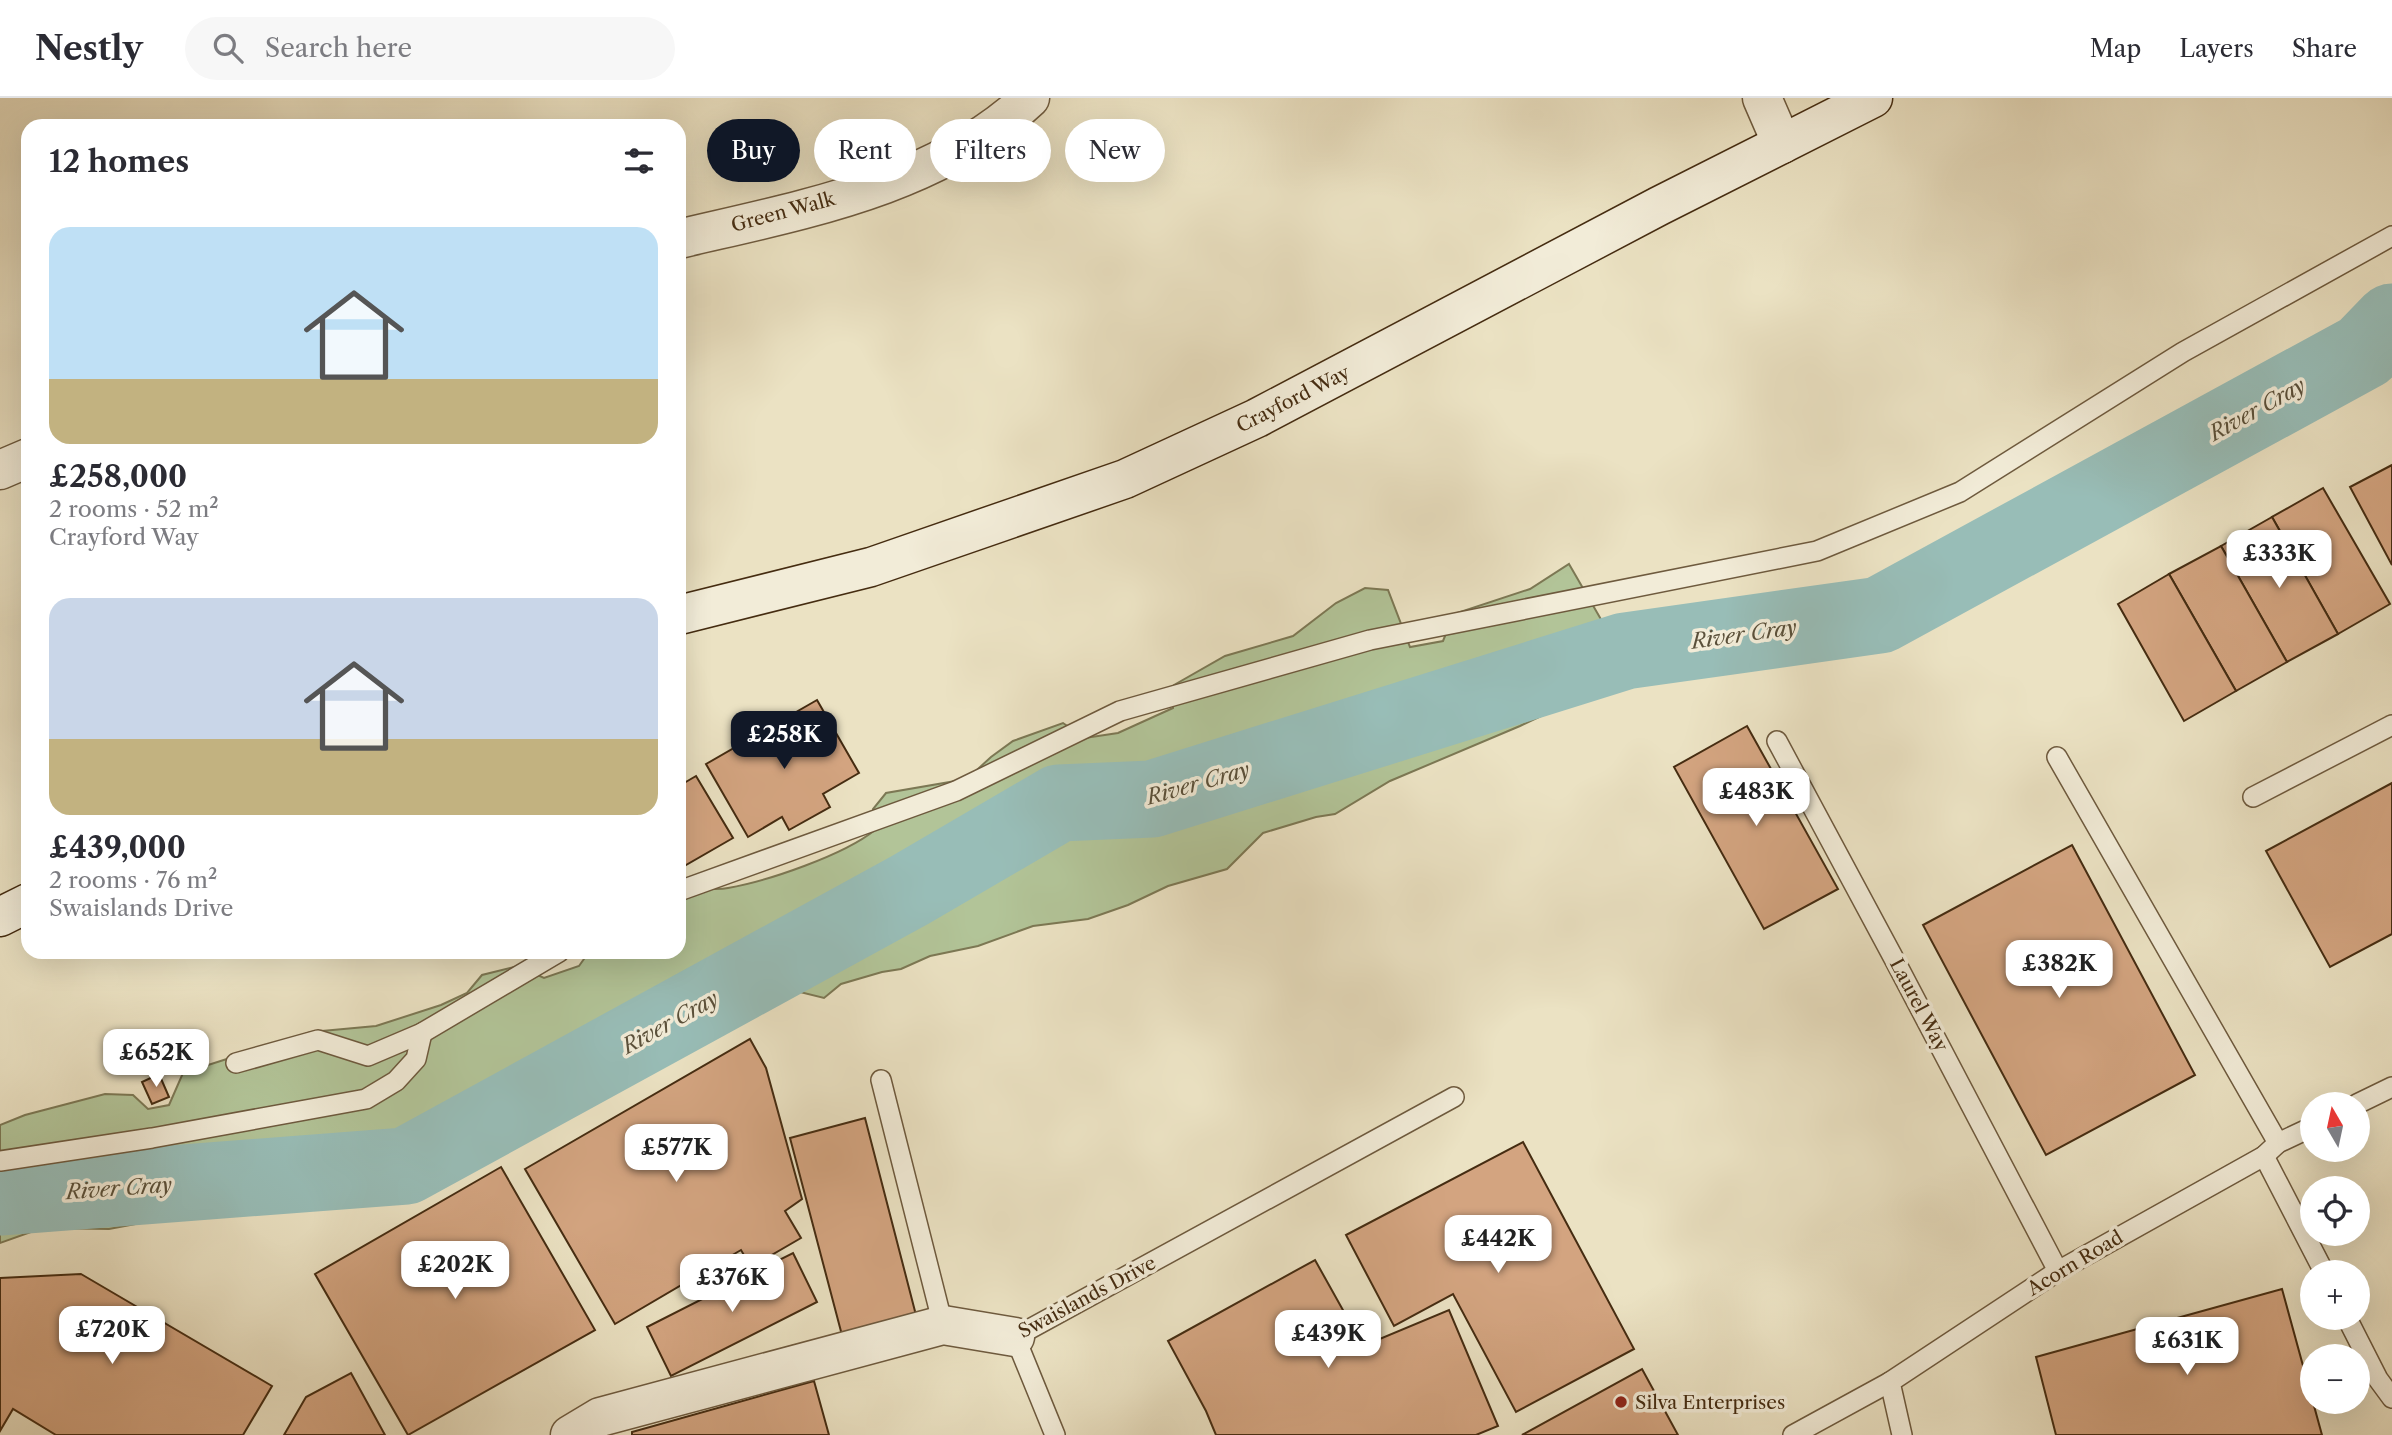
<!DOCTYPE html>
<html lang="en">
<head>
<meta charset="utf-8">
<style>
  :root { --surface:#fff; --page:#f7f7f7; --text:#2b2b33; --muted:#7c7c81; --line:#e1e1e2; --accent:#111827 }
  body { margin:0; font-family:"Libre Caslon Text",serif; background:var(--page); color:var(--text); height:100vh; display:flex; flex-direction:column; font-size:26px; white-space:nowrap }
  * { box-sizing:border-box; margin:0 }
  p { font-size:23px; color:var(--muted) }
  .icon { flex:none; width:38px; height:38px; fill:none; stroke:currentColor; stroke-width:2; stroke-linecap:round; stroke-linejoin:round }
  .map { position:relative; flex:1; overflow:hidden }
  .panel { position:absolute; left:21px; top:21px; width:665px; height:840px; display:flex; flex-direction:column; background:var(--surface); border-radius:21px; box-shadow:0 7px 28px #0002 }
  .panel>* { flex:none }
  .hud { position:absolute; left:707px; top:21px; width:665px; height:63px; display:flex; gap:14px }
  .needle { width:46px; rotate:351deg }
  .fabs { position:absolute; left:2300px; top:994px; display:grid; gap:14px }
  .fabs a { display:grid; place-items:center; width:70px; height:70px; border-radius:50%; background:var(--surface); box-shadow:0 7px 28px #0002; font-size:35px }
  .price { position:absolute; translate:-50% -60px; padding:0 16px; border-radius:14px; background:#fff; color:#222; font-size:23px; line-height:46px; filter:drop-shadow(0 2px 4px #0008) }
  .price::after { content:''; position:absolute; left:50%; top:42px; width:21px; height:16px; margin-left:-10px; background:inherit; clip-path:polygon(0 0,100% 0,50% 100%) }
  .price.current { background:var(--accent); color:#fff }
  ul { padding:0; list-style:none }
  li { display:grid; align-content:center; gap:14px; height:371px; padding:0 28px }
  li span { display:grid; place-items:center; height:217px; border-radius:21px; color:#555 }
  li>.icon { margin-inline-start:auto }
  span .icon { width:126px; height:126px; fill:#fffc; stroke-width:1 }
  li b { font-size:30px }
  h2 { display:flex; justify-content:space-between; align-items:center; height:84px; padding:0 28px; font-size:30px }
  .chip { padding:0 24px; border-radius:32px; background:var(--surface); box-shadow:0 7px 28px #0002; font-size:24px; line-height:63px }
  .chip.current { background:var(--accent); color:#fff }
  header { display:flex; align-items:center; gap:42px; box-sizing:border-box; height:98px; padding:0 35px; background:var(--surface); border-bottom:2px solid var(--line) }
  header strong { font-size:33px }
  nav { display:flex; gap:38px; margin-inline-start:auto; font-size:24px }
  .search { width:490px; height:63px; background:var(--page); display:flex; align-items:center; gap:18px; box-sizing:border-box; padding:0 24px; border-radius:38px; color:var(--muted); font-size:26px }
  .map>svg:first-child { display:block }
  .green { fill:#b2c498; stroke:#7c7854; stroke-width:2 }
  .lines { fill:none; stroke-linecap:round; stroke-linejoin:round }
  .river { stroke:#98bdb7; stroke-width:77 }
  .building { fill:#d3a480; stroke:#452c11; stroke-width:2 }
  .lane-casing { stroke:#6e5a3e; stroke-width:22 }
  .street-casing { stroke:#6e5a3e; stroke-width:41 }
  .secondary-casing { stroke:#452c11; stroke-width:41 }
  .lane { stroke:#f2ecd8; stroke-width:19 }
  .street { stroke:#f2ecd8; stroke-width:38 }
  .secondary { stroke:#f2ecd8; stroke-width:38 }
  .poi-dot { fill:#8f2418; stroke:#f2ecd8; stroke-width:2.5 }
  .labels { text-anchor:middle; dominant-baseline:central; stroke-width:7; stroke-linejoin:round; paint-order:stroke }
  .street-label { font-size:19px; fill:#452c11; stroke:#f2ecd8 }
  .poi-label { font-size:19px; fill:#452c11; stroke:#f2ecd8; text-anchor:start }
  .water-label { font-size:21px; font-style:italic; fill:#5a503a; stroke:#f2ecd8 }
</style>
</head>
<body>
<header>
<strong>Nestly</strong>
<div class="search"><svg class="icon" aria-label="search" viewBox="0 0 24 24"><circle cx="10" cy="10" r="6"/><path d="M15 15l6 6"/></svg>Search here</div>
<nav><a>Map</a><a>Layers</a><a>Share</a></nav>
</header>
<div class="map">
<svg width="2392" height="1337" viewBox="0 0 2392 1337">
  <rect width="100%" height="100%" fill="#ebe2c3"/>
  <filter id="stains"><feTurbulence type="fractalNoise" baseFrequency=".00286" numOctaves="4"/><feColorMatrix values="0 0 0 0 .2 0 0 0 0 .09 0 0 0 0 .02 0 0 0 .5 -.17"/></filter>
  <radialGradient id="worn" r=".72"><stop offset=".6" stop-color="#630" stop-opacity="0"/><stop offset="1" stop-color="#630" stop-opacity=".3"/></radialGradient>
  <!-- green -->
  <path class="green" d="M1569,466L1632,575L1520,628L1390,683L1335,716L1316,719L1263,735L1227,771L1168,788L1128,807L1088,821L1033,828L978,848L930,858L901,871L882,874L841,886L824,900L792,892L757,905L692,948L600,990L567,996L475,1045L386,1097L320,1110L252,1104L109,1131L42,1130L0,1145V1027L25,1017L105,996L133,997L148,1011L169,1007L183,975L311,934L376,928L441,907L467,895L482,877L518,868L544,880L579,868L589,854H679V788C695,789 713,793 728,790C768,783 844,757 875,732L873,711L886,695L967,681L991,659L1013,643L1063,625L1085,640L1118,635L1173,610L1174,587L1225,558L1293,538L1336,505L1365,490L1388,492L1410,549L1443,543L1454,516L1530,491Z"/>
  <g class="lines">
    <!-- river -->
    <path class="river" d="M0,1099L406,1068L910,792L1059,705L1152,701L1625,553L1880,517L2364,253L2392,224"/>
  </g>
  <!-- building -->
  <g class="building">
    <path d="M2392,367V467L2350,389Z"/>
    <path d="M2323,390L2390,506L2338,536L2272,419Z"/>
    <path d="M2272,419L2338,536L2287,564L2221,448Z"/>
    <path d="M2221,448L2287,564L2236,593L2169,476Z"/>
    <path d="M2169,476L2236,593L2184,623L2118,506Z"/>
    <path d="M817,602L859,675L823,696L830,709L789,732L782,719L748,739L706,666Z"/>
    <path d="M1747,628L1838,791L1764,831L1674,669Z"/>
    <path d="M696,678L733,740L679,771V688Z"/>
    <path d="M2392,685V836L2330,869L2266,753Z"/>
    <path d="M2072,747L2195,977L2046,1057L1923,827Z"/>
    <path d="M750,941L766,970L802,1101L785,1113L801,1140L751,1169L741,1152L615,1226L525,1071Z"/>
    <path d="M159,976L169,999L152,1006L142,984Z"/>
    <path d="M865,1020L917,1221L843,1241L790,1040Z"/>
    <path d="M1523,1044L1634,1251L1516,1314L1453,1196L1394,1228L1346,1137Z"/>
    <path d="M501,1069L595,1232L408,1337L315,1176Z"/>
    <path d="M793,1155L817,1204L671,1278L647,1229Z"/>
    <path d="M1315,1162L1363,1248L1449,1212L1498,1328L1476,1337H1216L1206,1313L1168,1243Z"/>
    <path d="M81,1176L272,1288L243,1337H56L13,1311L0,1333V1180Z"/>
    <path d="M2282,1191L2322,1337H2056L2036,1259Z"/>
    <path d="M1642,1271L1678,1337H1522Z"/>
    <path d="M351,1275L385,1337H284L306,1299Z"/>
    <path d="M814,1283L829,1337H632V1334Z"/>
  </g>
  <g class="lines">
    <!-- lane casing -->
    <g class="lane-casing">
      <g id="lane">
        <path d="M1777,643L1893,859L2058,1173"/>
        <path d="M2057,659L2278,1045"/>
        <path d="M2253,699L2392,627"/>
        <path d="M679,793L956,693L1120,613L1370,542L1817,453L1960,394L2183,254L2392,138"/>
        <path d="M236,965L318,942L368,958L422,935L559,854"/>
        <path d="M881,982L943,1227"/>
        <path d="M2357,1006L2392,989"/>
        <path d="M2264,1058L2324,1174"/>
        <path d="M0,1063L152,1040L366,1001L396,983L416,961L422,935"/>
        <path d="M2347,1220L2378,1281L2392,1300"/>
        <path d="M1055,1337L1015,1239L1454,999"/>
        <path d="M1793,1337L1890,1284"/>
        <path d="M1902,1337L1890,1284L2058,1173L2264,1058L2278,1045L2312,1029"/>
      </g>
    </g>
    <!-- street casing -->
    <g class="street-casing">
      <g id="street">
        <path d="M1762,0L1782,46"/>
        <path d="M679,141C801,112 936,89 1030,0"/>
        <path d="M0,372L28,360"/>
        <path d="M570,1337L600,1319L943,1227L1015,1239"/>
      </g>
    </g>
    <!-- secondary casing -->
    <g class="secondary-casing">
      <g id="secondary">
        <path d="M679,517L871,469L1125,381L1257,320L1659,108L1873,0"/>
        <path d="M0,819L28,805"/>
      </g>
    </g>
    <!-- lane -->
    <use href="#lane" class="lane"/>
    <!-- street -->
    <use href="#street" class="street"/>
    <!-- secondary -->
    <use href="#secondary" class="secondary"/>
  </g>
  <!-- markers -->
  <circle class="poi-dot" cx="1621" cy="1304" r="7"/>
  <g class="labels">
    <!-- street labels -->
    <g class="street-label">
      <text transform="translate(783 114) rotate(-15)">Green Walk</text>
      <text transform="translate(1293 301) rotate(-27)">Crayford Way</text>
      <text transform="translate(1919 907) rotate(62)">Laurel Way</text>
      <text transform="translate(2075 1165) rotate(-31)">Acorn Road</text>
      <text transform="translate(1087 1199) rotate(-28)">Swaislands Drive</text>
    </g>
    <!-- poi labels -->
    <g class="poi-label">
      <text x="1635" y="1304">Silva Enterprises</text>
    </g>
    <!-- water labels -->
    <g class="water-label">
      <text transform="translate(2257 311) rotate(-29)">River Cray</text>
      <text transform="translate(1744 536) rotate(-8)">River Cray</text>
      <text transform="translate(1198 685) rotate(-16)">River Cray</text>
      <text transform="translate(670 924) rotate(-29)">River Cray</text>
      <text transform="translate(119 1090) rotate(-4)">River Cray</text>
    </g>
  </g>
  <rect width="100%" height="100%" filter="url(#stains)"/>
  <rect width="100%" height="100%" fill="url(#worn)"/>
</svg>
<div class="fabs">
<a><svg class="needle" viewBox="-14 -14 28 28"><path d="M0-13l5 13h-10z" fill="#e53935"/><path d="M0 13l5-13h-10z" fill="#7c7c81"/></svg></a>
<a><svg class="icon" aria-label="locate" viewBox="0 0 24 24"><circle cx="12" cy="12" r="6"/><path d="M12 2v4M12 18v4M2 12h4M18 12h4"/></svg></a>
<a>+</a>
<a>−</a>
</div>
<b class="price" style="left:2279px;top:492px">£333K</b>
<b class="price current" style="left:784px;top:673px">£258K</b>
<b class="price" style="left:1756px;top:730px">£483K</b>
<b class="price" style="left:2059px;top:902px">£382K</b>
<b class="price" style="left:156px;top:991px">£652K</b>
<b class="price" style="left:676px;top:1086px">£577K</b>
<b class="price" style="left:1498px;top:1177px">£442K</b>
<b class="price" style="left:455px;top:1203px">£202K</b>
<b class="price" style="left:732px;top:1216px">£376K</b>
<b class="price" style="left:112px;top:1268px">£720K</b>
<b class="price" style="left:1328px;top:1272px">£439K</b>
<b class="price" style="left:2187px;top:1279px">£631K</b>
<div class="hud">
<a class="chip current">Buy</a>
<a class="chip">Rent</a>
<a class="chip">Filters</a>
<a class="chip">New</a>
</div>
<section class="panel">
<h2>12 homes<svg class="icon" aria-label="filters" viewBox="0 0 24 24"><path d="M4 7h16M4 17h16"/><circle cx="9" cy="7" r="2"/><circle cx="15" cy="17" r="2"/></svg></h2>
<ul>
<li><span style="background:linear-gradient(#bfe0f5 70%,#c2b280 0)"><svg class="icon" aria-label="home" viewBox="0 0 24 24"><path d="M3 11l9-7 9 7M6 9v11h12V9"/></svg></span><div><b>£258,000</b><p>2 rooms · 52 m²</p><p>Crayford Way</p></div></li>
<li><span style="background:linear-gradient(#c9d6e8 65%,#c2b280 0)"><svg class="icon" aria-label="home" viewBox="0 0 24 24"><path d="M3 11l9-7 9 7M6 9v11h12V9"/></svg></span><div><b>£439,000</b><p>2 rooms · 76 m²</p><p>Swaislands Drive</p></div></li>
</ul>
</section>
</div>
</body>
</html>
